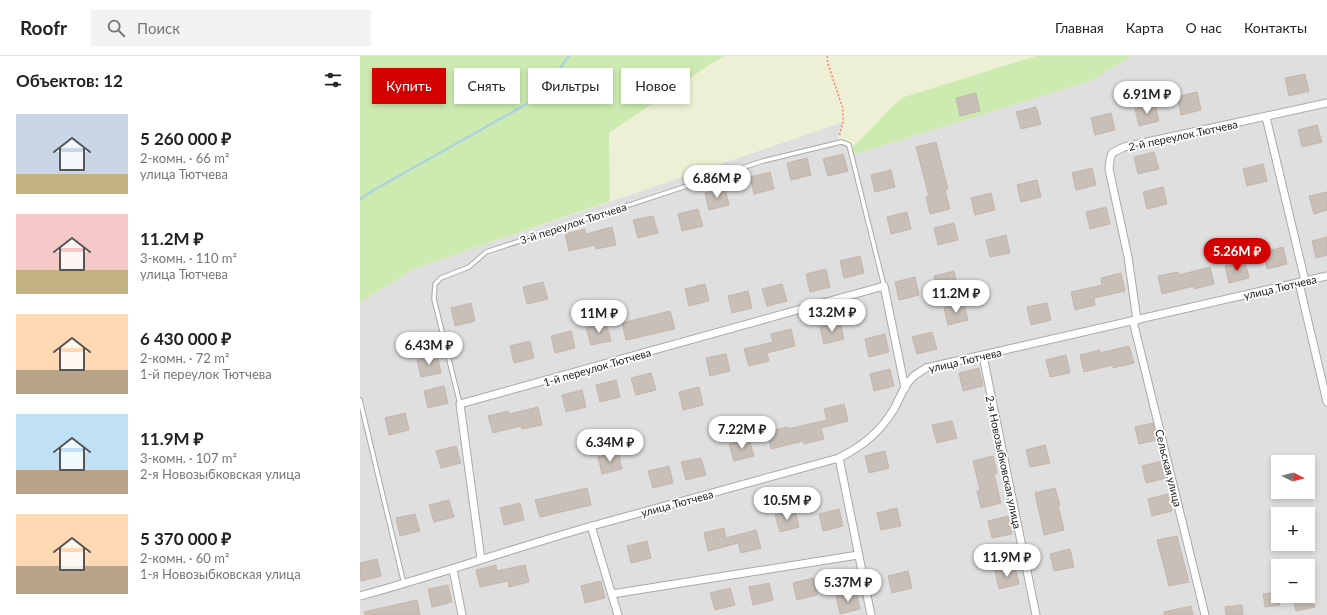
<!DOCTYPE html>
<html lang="ru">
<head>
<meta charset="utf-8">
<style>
  :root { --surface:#fff; --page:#f2f2f2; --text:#222; --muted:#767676; --line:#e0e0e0; --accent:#d40000 }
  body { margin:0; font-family:Lato,sans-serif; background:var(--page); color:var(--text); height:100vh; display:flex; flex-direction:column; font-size:15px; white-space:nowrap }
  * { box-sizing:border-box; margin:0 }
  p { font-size:13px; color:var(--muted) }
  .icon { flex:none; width:22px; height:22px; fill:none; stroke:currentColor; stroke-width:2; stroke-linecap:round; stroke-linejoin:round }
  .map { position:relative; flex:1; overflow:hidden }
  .details { display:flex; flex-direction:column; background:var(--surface); width:360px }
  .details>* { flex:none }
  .banner { position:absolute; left:12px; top:12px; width:380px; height:36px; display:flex; gap:8px }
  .needle { width:26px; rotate:96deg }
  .controls { position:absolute; left:911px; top:399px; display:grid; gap:8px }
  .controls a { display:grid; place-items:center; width:44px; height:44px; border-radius:0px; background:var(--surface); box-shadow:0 2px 6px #0003; font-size:20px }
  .price { position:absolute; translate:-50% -34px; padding:0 9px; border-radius:14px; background:#fff; color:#222; font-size:13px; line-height:26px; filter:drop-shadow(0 1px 2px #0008) }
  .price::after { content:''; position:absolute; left:50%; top:24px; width:12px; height:9px; margin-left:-6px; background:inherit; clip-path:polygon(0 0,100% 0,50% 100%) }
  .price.on { background:var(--accent); color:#fff }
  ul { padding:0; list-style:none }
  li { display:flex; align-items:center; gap:12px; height:100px; padding:0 16px }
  li span { display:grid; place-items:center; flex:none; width:112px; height:80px; border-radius:0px; color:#555 }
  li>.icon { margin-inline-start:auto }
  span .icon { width:48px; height:48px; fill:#fffc; stroke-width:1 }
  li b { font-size:17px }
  h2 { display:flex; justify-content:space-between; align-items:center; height:48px; padding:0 16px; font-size:17px }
  .tag { padding:0 14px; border-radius:0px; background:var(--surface); box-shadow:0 2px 6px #0003; font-size:14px; line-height:36px }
  .tag.on { background:var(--accent); color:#fff }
  header { display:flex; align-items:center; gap:24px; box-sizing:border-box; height:56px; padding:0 20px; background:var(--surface); border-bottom:1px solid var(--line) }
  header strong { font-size:19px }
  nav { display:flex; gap:22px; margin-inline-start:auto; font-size:14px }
  .search { width:280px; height:36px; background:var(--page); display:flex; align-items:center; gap:10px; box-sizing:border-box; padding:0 14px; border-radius:0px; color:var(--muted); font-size:15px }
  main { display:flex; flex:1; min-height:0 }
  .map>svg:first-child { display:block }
  .residential { fill:#e0dfdf; fill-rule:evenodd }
  .farmland { fill:#eef0d5 }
  .grass { fill:#cdebb0 }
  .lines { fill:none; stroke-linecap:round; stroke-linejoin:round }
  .stream { stroke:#aad3df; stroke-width:2.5 }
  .building { fill:#c7bfb8; stroke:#c4b6ab }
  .lane-casing { stroke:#a9a9a9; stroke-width:5.5 }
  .street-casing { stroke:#a9a9a9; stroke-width:9 }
  .path { stroke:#fa8072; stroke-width:1.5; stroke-dasharray:2 2; stroke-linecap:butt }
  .lane { stroke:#fff; stroke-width:3.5 }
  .street { stroke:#fff; stroke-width:7 }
  .labels { text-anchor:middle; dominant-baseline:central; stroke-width:3.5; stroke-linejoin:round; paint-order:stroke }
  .street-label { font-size:11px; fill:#222; stroke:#fff }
</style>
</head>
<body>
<header>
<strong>Roofr</strong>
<div class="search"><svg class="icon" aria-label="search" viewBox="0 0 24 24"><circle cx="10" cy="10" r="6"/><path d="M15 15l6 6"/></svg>Поиск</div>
<nav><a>Главная</a><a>Карта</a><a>О нас</a><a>Контакты</a></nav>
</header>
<main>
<section class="details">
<h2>Объектов: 12<svg class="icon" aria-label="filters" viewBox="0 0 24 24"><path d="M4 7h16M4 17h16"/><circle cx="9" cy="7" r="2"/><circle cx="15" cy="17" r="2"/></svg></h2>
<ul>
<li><span style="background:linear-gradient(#c9d6e8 75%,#c2b280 0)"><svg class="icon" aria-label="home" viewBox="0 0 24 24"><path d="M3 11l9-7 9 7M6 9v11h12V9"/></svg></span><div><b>5 260 000 ₽</b><p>2-комн. · 66 m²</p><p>улица Тютчева</p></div></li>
<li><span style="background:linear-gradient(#f6c9c9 70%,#c2b280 0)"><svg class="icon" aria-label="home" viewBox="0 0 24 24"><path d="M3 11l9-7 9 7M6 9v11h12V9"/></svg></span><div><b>11.2M ₽</b><p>3-комн. · 110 m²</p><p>улица Тютчева</p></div></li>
<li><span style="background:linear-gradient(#ffd9b3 70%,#b9a48a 0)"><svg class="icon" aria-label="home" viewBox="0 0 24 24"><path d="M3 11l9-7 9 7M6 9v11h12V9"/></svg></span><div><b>6 430 000 ₽</b><p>2-комн. · 72 m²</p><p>1-й переулок Тютчева</p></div></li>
<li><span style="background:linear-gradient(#bfe0f5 70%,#b9a48a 0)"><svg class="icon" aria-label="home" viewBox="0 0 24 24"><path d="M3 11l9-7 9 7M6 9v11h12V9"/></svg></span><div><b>11.9M ₽</b><p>3-комн. · 107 m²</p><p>2-я Новозыбковская улица</p></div></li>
<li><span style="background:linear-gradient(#ffd9b3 65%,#b9a48a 0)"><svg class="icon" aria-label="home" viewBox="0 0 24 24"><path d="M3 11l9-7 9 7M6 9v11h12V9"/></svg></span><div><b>5 370 000 ₽</b><p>2-комн. · 60 m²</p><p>1-я Новозыбковская улица</p></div></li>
</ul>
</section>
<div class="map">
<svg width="967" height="559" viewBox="0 0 967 559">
  <rect width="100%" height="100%" fill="#f2efe9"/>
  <!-- residential -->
  <path class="residential" d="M772,0H967V559H0V246L56,212L483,66L492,99L729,25ZM918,406H948V436H918ZM918,458H948V488H918ZM918,510H948V540H918Z"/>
  <!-- farmland -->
  <path class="farmland" d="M365,0H676L541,42L491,93L485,87H477L483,66L250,145L249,77L352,7Z"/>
  <!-- grass -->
  <g class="grass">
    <path d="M0,0H365L352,7L249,77L250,145L56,212L0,246V248Z"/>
    <path d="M676,0H772L730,25L492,99L491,93L541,42Z"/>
  </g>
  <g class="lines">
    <!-- stream -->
    <path class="stream" d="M0,143L12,135L179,41L209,0"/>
  </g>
  <!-- building -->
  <g class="building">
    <path d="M945,18L949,35L929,40L925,22Z"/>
    <path d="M837,36L841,54L821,59L817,41Z"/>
    <path d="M616,37L620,55L600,60L596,42Z"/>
    <path d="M795,48L799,65L779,70L775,53Z"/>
    <path d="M676,51L681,68L661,73L656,56Z"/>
    <path d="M751,57L755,74L735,79L731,62Z"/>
    <path d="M957,69L962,86L942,91L938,74Z"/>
    <path d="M576,86L588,133L585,134L590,153L570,158L566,141L569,140L556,91Z"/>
    <path d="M794,96L799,113L778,118L774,101Z"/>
    <path d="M483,98L488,115L468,120L463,103Z"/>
    <path d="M447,102L451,119L431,124L427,107Z"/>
    <path d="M903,108L907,125L887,130L883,113Z"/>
    <path d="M732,112L736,129L716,134L712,117Z"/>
    <path d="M531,114L535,131L515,136L511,119Z"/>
    <path d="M410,116L414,133L394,138L390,121Z"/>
    <path d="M677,124L681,141L661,146L657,129Z"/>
    <path d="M803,131L807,148L787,153L783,136Z"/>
    <path d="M365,132L369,149L349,154L345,137Z"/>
    <path d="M967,136V154L954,158L949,140Z"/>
    <path d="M631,137L635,154L615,159L611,142Z"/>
    <path d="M746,151L750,168L730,173L726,156Z"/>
    <path d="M338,153L343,170L322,175L318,158Z"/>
    <path d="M547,156L551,173L531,178L527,161Z"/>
    <path d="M293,160L298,177L278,182L273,164Z"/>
    <path d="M594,167L598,184L578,189L574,172Z"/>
    <path d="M252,171L256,189L236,193L235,189L209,195L205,178L225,173L226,178Z"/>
    <path d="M646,179L650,197L630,201L626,184Z"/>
    <path d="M967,181V199L956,202L952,185Z"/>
    <path d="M923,191L927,208L907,213L903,196Z"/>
    <path d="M500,200L504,217L484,222L480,205Z"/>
    <path d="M885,205L889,222L869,227L865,210Z"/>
    <path d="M850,211L854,228L834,233V230L802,238L798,220L818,216L819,219Z"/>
    <path d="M466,213L470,231L450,236L446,218Z"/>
    <path d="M594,215L598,233L578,237L574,220Z"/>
    <path d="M761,217L765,235L734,242L735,249L715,254L711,236L742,229L741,222Z"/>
    <path d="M555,221L559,239L539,244L535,226Z"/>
    <path d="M183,226L188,243L167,248L163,231Z"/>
    <path d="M345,228L349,245L329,250L325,233Z"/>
    <path d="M422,228L427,245L407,250L402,233Z"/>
    <path d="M388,235L392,252L372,257L368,240Z"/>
    <path d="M111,247L115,265L95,270L91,252Z"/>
    <path d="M604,247L608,264L588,269L584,252Z"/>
    <path d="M687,247L691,264L671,269L667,251Z"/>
    <path d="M310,255L315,273L266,284L262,267Z"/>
    <path d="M480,266L484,283L464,288L460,271Z"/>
    <path d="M246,267L251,285L231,289L226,272Z"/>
    <path d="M431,273L435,290L407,297L409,305L389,310L384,293L413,286L411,278Z"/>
    <path d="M211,275L215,292L195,297L191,280Z"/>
    <path d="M572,276L577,293L557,298L552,281Z"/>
    <path d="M525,278L529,296L509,301L505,283Z"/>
    <path d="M170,285L174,302L154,307L150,290Z"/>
    <path d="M769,290L774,307L753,312V309L724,316L720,299L740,294V297Z"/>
    <path d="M366,298L370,315L350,320L346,302Z"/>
    <path d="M77,299L81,317L61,321L57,304Z"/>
    <path d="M706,299L710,317L690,321L686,304Z"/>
    <path d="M619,312L623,330L603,335L599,317Z"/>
    <path d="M530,313L534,330L514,335L510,318Z"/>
    <path d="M291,317L296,334L276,339L271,322Z"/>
    <path d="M256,324L260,341L240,346L236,329Z"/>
    <path d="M84,330L88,347L68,352L64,335Z"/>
    <path d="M339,331L343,349L323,354L319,336Z"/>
    <path d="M222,334L226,351L206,356L202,339Z"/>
    <path d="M484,348L488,365L461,372L464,383L444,388L443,385L411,393L407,376L427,371L428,373L467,364L464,353Z"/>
    <path d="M178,351L182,369L162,373L161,370L133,377L128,360L148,355L149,358Z"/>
    <path d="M45,357L49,374L29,379L25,362Z"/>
    <path d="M592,365L597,382L577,387L572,369Z"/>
    <path d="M793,367L797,384L779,388L775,371Z"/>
    <path d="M389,383L394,400L374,405L369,388Z"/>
    <path d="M685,389L690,407L670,411L666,394Z"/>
    <path d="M96,390L101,407L81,412L76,395Z"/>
    <path d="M525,395L529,412L509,417L505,400Z"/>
    <path d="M258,396L262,413L242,418L238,401Z"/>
    <path d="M633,400L637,417L634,418L641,447L621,452L617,435L620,434L613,405Z"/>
    <path d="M341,402L346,419L326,424L321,406Z"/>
    <path d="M802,405L806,422L786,427L782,410Z"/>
    <path d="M309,410L313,427L293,432L288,415Z"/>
    <path d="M227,432L231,449L180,461L175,444Z"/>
    <path d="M695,432L700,449H698L704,474L684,479L675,437Z"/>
    <path d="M808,438L812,455L792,460L788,443Z"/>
    <path d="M89,444L94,461L74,466L69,449Z"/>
    <path d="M160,447L164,464L144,469L140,452Z"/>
    <path d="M537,452L541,470L521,474L517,457Z"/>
    <path d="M479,453L483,470L463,475L459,458Z"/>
    <path d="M435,454L439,471L420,476L415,459Z"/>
    <path d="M55,458L60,475L40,480L36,462Z"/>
    <path d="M648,460L652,478L632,482L628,465Z"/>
    <path d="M364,472L366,482L396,474L401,492L381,497L378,487L348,495L344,477Z"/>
    <path d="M817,480L829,526L809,530L797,484Z"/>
    <path d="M287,485L291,502L271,507L267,490Z"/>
    <path d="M710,493L714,511L694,515L690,498Z"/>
    <path d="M17,503L21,520L1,525L0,507Z"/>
    <path d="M136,509L137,515L165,509L169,526L149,531L148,525L120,531L116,514Z"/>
    <path d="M655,510L659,528L639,533L635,515Z"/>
    <path d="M548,515L552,532L532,537L528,520Z"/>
    <path d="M453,522L457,539L437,544L433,527Z"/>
    <path d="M241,525L245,542L225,547L221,530Z"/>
    <path d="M409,527L413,544L393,549L389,531Z"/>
    <path d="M88,529L92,546L72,551L68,533Z"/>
    <path d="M370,532L375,549L355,554L350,537Z"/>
    <path d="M496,536L500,553L480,558L476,540Z"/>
    <path d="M918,536L920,549L905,551L903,538Z"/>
    <path d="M932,540H952L955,551L936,555Z"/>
    <path d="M57,544L60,559H5L4,556Z"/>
    <path d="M882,549L883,559H866L865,551Z"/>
    <path d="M831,550L833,559H804V556Z"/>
  </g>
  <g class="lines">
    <!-- lane casing -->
    <g class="lane-casing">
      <g id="lane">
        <path d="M0,344L44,528"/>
        <path d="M100,348L74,243L75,228L81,222L109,211L126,196L403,105L481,86L485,87L489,89L524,230"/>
      </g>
    </g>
    <!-- street casing -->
    <g class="street-casing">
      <g id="street">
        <path d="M906,61L945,225"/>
        <path d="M939,227L967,346"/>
        <path d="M777,264L768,201L749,113L750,104L752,97L764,91L967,47"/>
        <path d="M773,265L845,559"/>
        <path d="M623,300L676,559"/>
        <path d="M479,402L511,559"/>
        <path d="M231,470L258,559"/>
        <path d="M121,503L100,348L524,230L545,332"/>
        <path d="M93,513L102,559"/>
        <path d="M252,538L498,499"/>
        <path d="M0,540C78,519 154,492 232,470C314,447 397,425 479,402C503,390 520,376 534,353C540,342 544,329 553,321C557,317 562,315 566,312L967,220"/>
      </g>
    </g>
    <!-- path -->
    <path class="path" d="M467,0L468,8L483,53V66L479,81"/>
    <!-- lane -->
    <use href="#lane" class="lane"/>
    <!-- street -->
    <use href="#street" class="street"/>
  </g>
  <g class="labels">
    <!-- street labels -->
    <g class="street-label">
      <text transform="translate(823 79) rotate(-12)">2-й переулок Тютчева</text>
      <text transform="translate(213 167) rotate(-18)">3-й переулок Тютчева</text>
      <text transform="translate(920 231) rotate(-13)">улица Тютчева</text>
      <text transform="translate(605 304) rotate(-13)">улица Тютчева</text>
      <text transform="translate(237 311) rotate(-16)">1-й переулок Тютчева</text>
      <text transform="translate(644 406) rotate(78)">2-я Новозыбковская улица</text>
      <text transform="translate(809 412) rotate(76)">Сельская улица</text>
      <text transform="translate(317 447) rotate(-15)">улица Тютчева</text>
    </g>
  </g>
</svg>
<div class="controls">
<a><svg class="needle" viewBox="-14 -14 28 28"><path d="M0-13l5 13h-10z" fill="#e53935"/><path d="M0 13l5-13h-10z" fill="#767676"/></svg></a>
<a>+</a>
<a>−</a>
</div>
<b class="price" style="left:787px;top:59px">6.91M ₽</b>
<b class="price" style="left:357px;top:143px">6.86M ₽</b>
<b class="price on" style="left:877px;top:216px">5.26M ₽</b>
<b class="price" style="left:596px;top:258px">11.2M ₽</b>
<b class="price" style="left:472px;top:277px">13.2M ₽</b>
<b class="price" style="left:239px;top:278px">11M ₽</b>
<b class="price" style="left:69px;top:310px">6.43M ₽</b>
<b class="price" style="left:382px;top:394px">7.22M ₽</b>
<b class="price" style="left:250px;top:407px">6.34M ₽</b>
<b class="price" style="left:427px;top:465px">10.5M ₽</b>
<b class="price" style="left:647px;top:522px">11.9M ₽</b>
<b class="price" style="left:488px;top:547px">5.37M ₽</b>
<div class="banner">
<a class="tag on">Купить</a>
<a class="tag">Снять</a>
<a class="tag">Фильтры</a>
<a class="tag">Новое</a>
</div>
</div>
</main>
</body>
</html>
